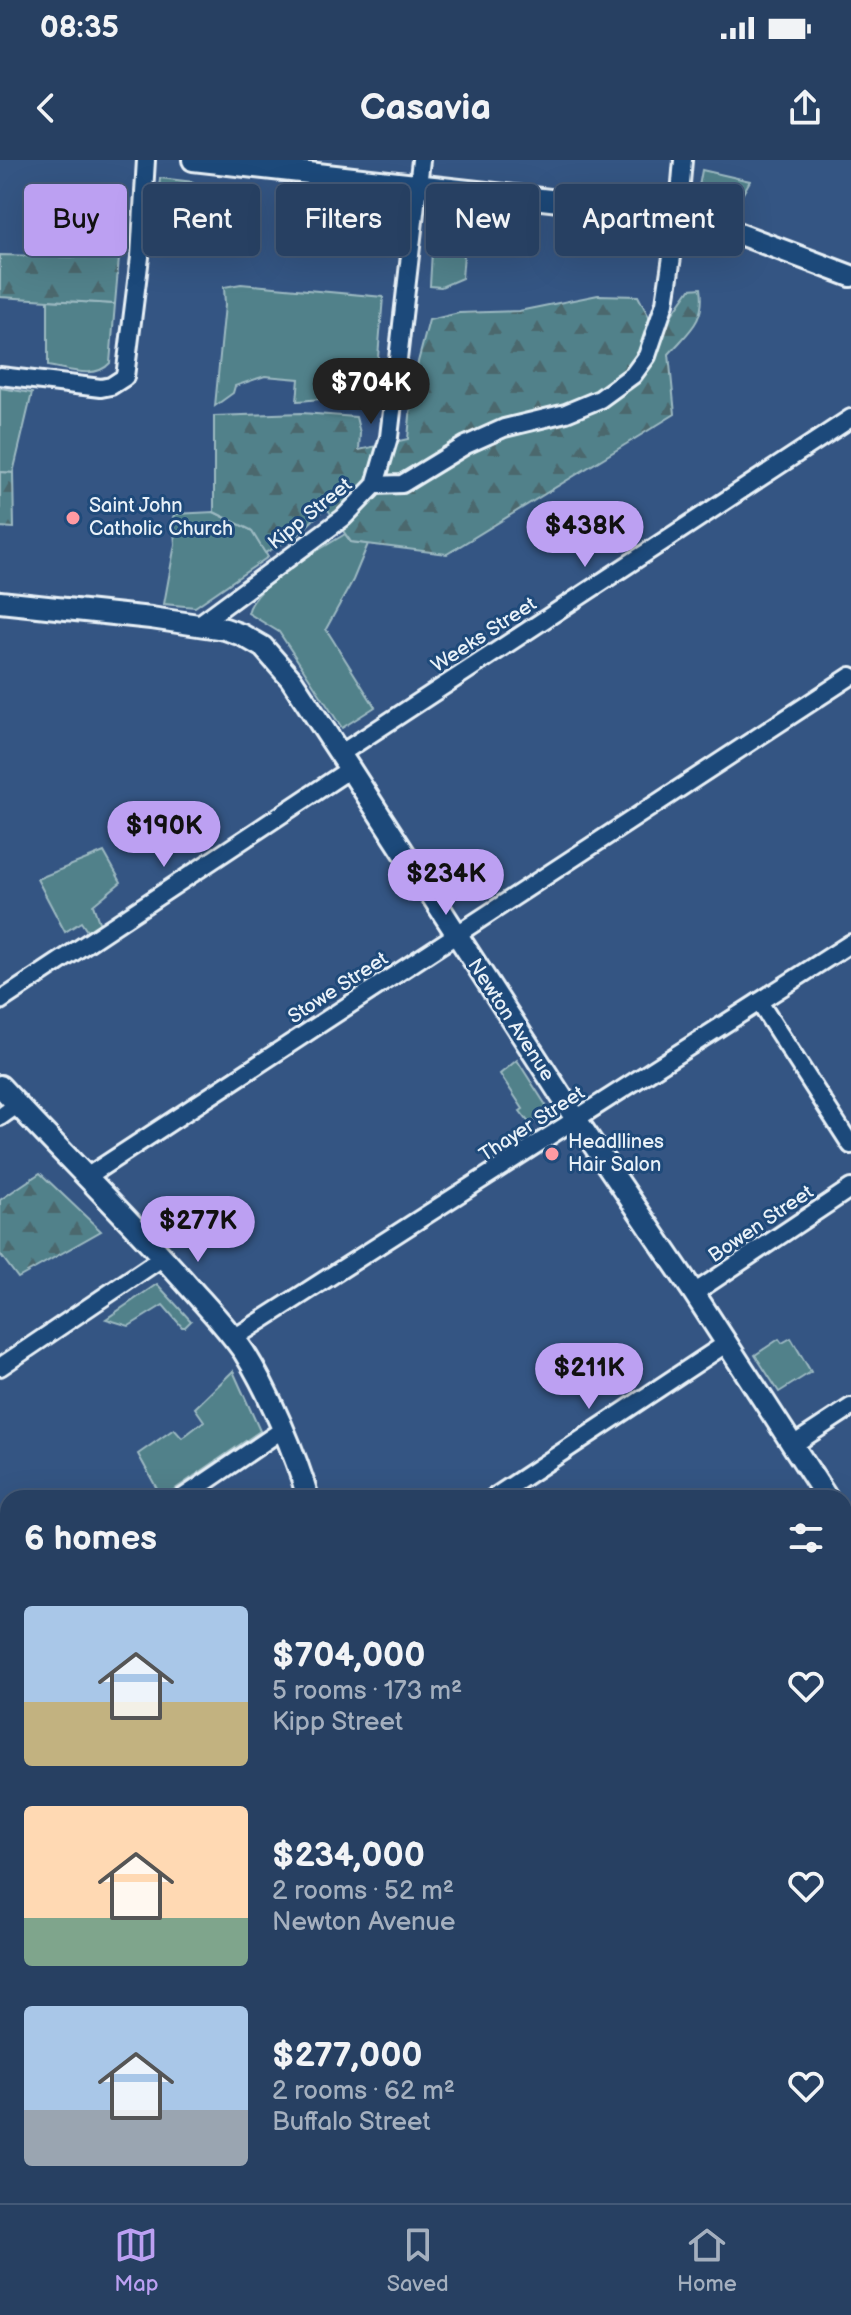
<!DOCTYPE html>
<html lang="en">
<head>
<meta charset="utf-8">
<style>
  :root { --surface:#274062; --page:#334b6b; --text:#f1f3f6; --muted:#a4afbe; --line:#435977; --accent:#bca0f2 }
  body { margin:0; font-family:"Balsamiq Sans",sans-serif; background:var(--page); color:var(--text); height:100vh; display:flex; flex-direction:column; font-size:30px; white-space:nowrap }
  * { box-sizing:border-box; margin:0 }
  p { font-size:26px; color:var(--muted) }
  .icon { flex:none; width:44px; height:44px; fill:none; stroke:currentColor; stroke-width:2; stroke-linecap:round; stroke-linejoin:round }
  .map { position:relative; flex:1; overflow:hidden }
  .sheet { position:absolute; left:0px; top:1330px; width:852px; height:714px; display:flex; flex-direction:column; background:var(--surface); border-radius:24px 24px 0 0; box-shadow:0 8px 32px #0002,0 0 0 2px var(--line) }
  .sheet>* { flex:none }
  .banner { position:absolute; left:24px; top:24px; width:804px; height:72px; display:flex; gap:16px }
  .price { position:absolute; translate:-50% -68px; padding:0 18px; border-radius:28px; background:var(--accent); color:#111; font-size:26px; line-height:52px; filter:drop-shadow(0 2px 4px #0008) }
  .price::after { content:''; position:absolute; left:50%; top:48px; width:24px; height:18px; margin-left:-12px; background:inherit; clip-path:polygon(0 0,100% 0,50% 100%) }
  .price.on { background:#222; color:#fff }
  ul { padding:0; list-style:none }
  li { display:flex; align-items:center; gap:24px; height:200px; padding:0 24px }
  li span { display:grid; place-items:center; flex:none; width:224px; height:160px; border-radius:8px; color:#555 }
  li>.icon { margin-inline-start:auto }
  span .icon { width:96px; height:96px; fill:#fffc; stroke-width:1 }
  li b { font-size:34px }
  h2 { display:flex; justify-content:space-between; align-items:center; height:96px; padding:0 24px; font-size:34px }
  .tag { padding:0 28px; border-radius:8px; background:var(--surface); box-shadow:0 8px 32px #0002,0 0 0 2px var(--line); font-size:28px; line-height:72px }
  .tag.on { background:var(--accent); color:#111 }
  .status { display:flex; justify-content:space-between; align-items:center; height:56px; padding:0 40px; background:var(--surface); direction:ltr }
  .status svg { height:22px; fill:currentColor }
  header { display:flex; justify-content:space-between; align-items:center; height:104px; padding:0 24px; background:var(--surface); font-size:36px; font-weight:700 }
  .tabs { display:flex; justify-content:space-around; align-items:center; height:112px; border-top:2px solid var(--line); background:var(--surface); font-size:22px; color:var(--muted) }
  .tabs a { display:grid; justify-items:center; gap:4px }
  .tabs .on { color:var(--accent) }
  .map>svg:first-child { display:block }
  .green { fill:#51818a; stroke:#9cb9c1; stroke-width:2 }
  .forest { fill:url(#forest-firs); stroke:#9cb9c1; stroke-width:2 }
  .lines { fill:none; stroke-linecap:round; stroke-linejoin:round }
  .minor-casing { stroke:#e8f1f8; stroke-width:22 }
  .tertiary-casing { stroke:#e8f1f8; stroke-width:26 }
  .minor { stroke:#1f4a7a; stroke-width:16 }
  .tertiary { stroke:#1f4a7a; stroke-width:20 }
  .poi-dot { fill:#ff9aa2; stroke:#1f4a7a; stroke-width:3 }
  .labels { text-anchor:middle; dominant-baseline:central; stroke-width:6; stroke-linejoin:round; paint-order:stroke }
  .poi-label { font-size:20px; fill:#e8f1f8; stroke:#1f4a7a; text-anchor:start }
  .street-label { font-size:20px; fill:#e8f1f8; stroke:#1f4a7a }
</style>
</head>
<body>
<div class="status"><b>08:35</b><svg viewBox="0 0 49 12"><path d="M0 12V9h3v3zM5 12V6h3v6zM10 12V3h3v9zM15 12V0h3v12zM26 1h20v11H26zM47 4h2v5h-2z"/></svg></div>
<header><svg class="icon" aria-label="back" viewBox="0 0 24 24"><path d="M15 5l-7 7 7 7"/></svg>Casavia<svg class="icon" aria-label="share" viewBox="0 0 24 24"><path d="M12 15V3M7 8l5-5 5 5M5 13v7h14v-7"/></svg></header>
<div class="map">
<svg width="851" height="2043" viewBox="0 0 851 2043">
  <defs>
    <pattern id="forest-firs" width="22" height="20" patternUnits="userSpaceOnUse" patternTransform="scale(2)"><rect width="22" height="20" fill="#51818a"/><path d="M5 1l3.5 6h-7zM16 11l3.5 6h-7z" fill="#4c676d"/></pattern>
  </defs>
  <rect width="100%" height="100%" fill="#345583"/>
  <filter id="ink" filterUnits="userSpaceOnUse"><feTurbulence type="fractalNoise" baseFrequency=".0125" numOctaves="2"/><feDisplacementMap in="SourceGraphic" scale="16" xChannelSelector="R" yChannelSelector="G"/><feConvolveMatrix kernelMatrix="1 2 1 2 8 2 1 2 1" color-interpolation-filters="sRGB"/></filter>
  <g filter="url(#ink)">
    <!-- green -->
    <g class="green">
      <path d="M702,10L750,21L733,51L697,37Z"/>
      <path d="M160,18L193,22L187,85L154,84Z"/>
      <path d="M434,56L467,58L462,118L441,127L430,126Z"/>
      <path d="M241,124L383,137L377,209C347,237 337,238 297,241L299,219L265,216L235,226L233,233L215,246L225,145L224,127Z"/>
      <path d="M48,140L115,144L110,203C95,220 68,209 48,206Z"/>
      <path d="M0,228L32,233L13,313L0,312Z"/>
      <path d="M214,352L251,370L268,397L195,447L164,444L175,384L173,357L175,354Z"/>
      <path d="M345,374L351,382L368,384L353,420L326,469L375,547L342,568L279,472L248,453C255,423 320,390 345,374Z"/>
      <path d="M104,692L121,722L93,745L100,765L89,774L81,762L65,772L37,719Z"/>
      <path d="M517,900L549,950L530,964L520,951L523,949L500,914Z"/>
      <path d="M157,1124L191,1161L185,1167H182L163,1145L129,1166L106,1159Z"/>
      <path d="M791,1178L811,1212L779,1232L755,1195L779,1179L782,1183Z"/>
      <path d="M233,1211L260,1271L162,1338L138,1294L174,1269L182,1278L204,1261L195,1248Z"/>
      <path d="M239,2036H395L385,2043H237Z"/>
    </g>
    <!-- forest -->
    <g class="forest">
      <path d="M0,95L119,98L115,144L0,137Z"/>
      <path d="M701,128C706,161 689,171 669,194L675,254L447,394L351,382L326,347L297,376L265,393L251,370L214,352V256L302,253L356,257L360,273L359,290L408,279L413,221L429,160L459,153L519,151L598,135L638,136L658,174L690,129Z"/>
      <path d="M0,312L13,313L14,368L0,367Z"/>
      <path d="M40,1013L101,1071L18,1118L0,1094V1040Z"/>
    </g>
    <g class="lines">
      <!-- minor casing -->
      <g class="minor-casing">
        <g id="minor">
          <path d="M0,216L101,228L111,226L125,217L140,97L146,0"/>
          <path d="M375,325L402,324L466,285L504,268L566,253L600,239L633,215L647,196L665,143L678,57L683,0"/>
          <path d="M198,465L343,358L375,325L389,277L421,0"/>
          <path d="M340,594L851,258"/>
          <path d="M0,841L350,609"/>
          <path d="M759,842L851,985"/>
          <path d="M0,957L17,945"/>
          <path d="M88,1016L851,516"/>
          <path d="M694,1133L851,1028"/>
          <path d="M234,1178L851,783"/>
          <path d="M0,1207L163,1097"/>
          <path d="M793,1285L851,1247"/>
          <path d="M182,1338L282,1270"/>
          <path d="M493,1338L727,1183"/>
          <path d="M0,1579L8,1563"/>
          <path d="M844,1682L851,1692"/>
          <path d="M844,2003L851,2014"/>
          <path d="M643,2036L648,2043"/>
        </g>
      </g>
      <!-- tertiary casing -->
      <g class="tertiary-casing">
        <g id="tertiary">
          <path d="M193,0L568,42L678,57L726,69L851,116"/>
          <path d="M0,442L151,458L225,469L242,475L263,487L291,519L350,609L576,959L694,1133L827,1338"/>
          <path d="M0,926C61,992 125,1054 185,1122C205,1145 227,1167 244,1192C268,1230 296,1295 308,1338"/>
          <path d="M844,1364L851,1374"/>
          <path d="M422,2036L426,2043"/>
        </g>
      </g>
      <!-- minor -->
      <use href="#minor" class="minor"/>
      <!-- tertiary -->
      <use href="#tertiary" class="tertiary"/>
    </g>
  </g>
  <!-- markers -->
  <g class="poi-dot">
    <circle cx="73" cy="358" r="8"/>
    <circle cx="552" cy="994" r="8"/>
  </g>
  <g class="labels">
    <!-- poi labels -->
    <g class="poi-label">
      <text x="89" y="346">Saint John<tspan x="89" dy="23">Catholic Church</tspan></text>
      <text x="568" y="982">Headllines<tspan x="568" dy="23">Hair Salon</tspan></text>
    </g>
    <!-- street labels -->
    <g class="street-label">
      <text transform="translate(310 354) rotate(-39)">Kipp Street</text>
      <text transform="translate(484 475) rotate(-33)">Weeks Street</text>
      <text transform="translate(338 828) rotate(-33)">Stowe Street</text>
      <text transform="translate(511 860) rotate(57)">Newton Avenue</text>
      <text transform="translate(532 964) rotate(-33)">Thayer Street</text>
      <text transform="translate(761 1064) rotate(-34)">Bowen Street</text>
    </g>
  </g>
</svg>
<b class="price on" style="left:371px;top:266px">$704K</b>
<b class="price" style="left:585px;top:409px">$438K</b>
<b class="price" style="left:164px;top:709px">$190K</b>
<b class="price" style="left:446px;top:757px">$234K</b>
<b class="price" style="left:198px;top:1104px">$277K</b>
<b class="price" style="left:589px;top:1251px">$211K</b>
<div class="banner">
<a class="tag on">Buy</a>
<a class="tag">Rent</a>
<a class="tag">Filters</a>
<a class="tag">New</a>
<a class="tag">Apartment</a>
</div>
<section class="sheet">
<h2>6 homes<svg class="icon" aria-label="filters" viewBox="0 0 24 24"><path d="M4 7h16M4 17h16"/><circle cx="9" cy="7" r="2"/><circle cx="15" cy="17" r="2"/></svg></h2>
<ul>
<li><span style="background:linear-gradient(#a9c7e8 60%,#c2b280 0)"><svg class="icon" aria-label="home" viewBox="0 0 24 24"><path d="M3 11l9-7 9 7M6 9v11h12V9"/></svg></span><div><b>$704,000</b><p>5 rooms · 173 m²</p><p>Kipp Street</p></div><svg class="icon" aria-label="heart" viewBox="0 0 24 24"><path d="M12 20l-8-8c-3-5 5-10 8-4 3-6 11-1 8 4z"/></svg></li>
<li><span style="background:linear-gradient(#ffd9b3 70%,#7fa58c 0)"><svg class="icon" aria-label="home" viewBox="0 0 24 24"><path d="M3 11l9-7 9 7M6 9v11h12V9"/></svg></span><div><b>$234,000</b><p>2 rooms · 52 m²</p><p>Newton Avenue</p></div><svg class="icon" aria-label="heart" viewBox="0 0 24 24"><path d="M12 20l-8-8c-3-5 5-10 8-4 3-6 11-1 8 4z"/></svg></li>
<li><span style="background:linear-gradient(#a9c7e8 65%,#9aa5b1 0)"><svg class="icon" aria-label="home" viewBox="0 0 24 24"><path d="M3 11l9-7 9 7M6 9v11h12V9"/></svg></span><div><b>$277,000</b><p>2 rooms · 62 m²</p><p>Buffalo Street</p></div><svg class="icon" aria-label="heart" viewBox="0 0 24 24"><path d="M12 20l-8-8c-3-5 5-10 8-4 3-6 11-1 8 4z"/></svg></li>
</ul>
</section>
</div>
<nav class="tabs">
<a class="on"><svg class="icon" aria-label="map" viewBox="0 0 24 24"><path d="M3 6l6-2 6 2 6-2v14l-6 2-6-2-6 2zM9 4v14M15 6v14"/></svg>Map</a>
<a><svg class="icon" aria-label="saved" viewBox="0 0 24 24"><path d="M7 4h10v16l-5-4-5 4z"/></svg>Saved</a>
<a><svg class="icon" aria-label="home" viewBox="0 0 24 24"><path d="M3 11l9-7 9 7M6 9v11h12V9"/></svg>Home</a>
</nav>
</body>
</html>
